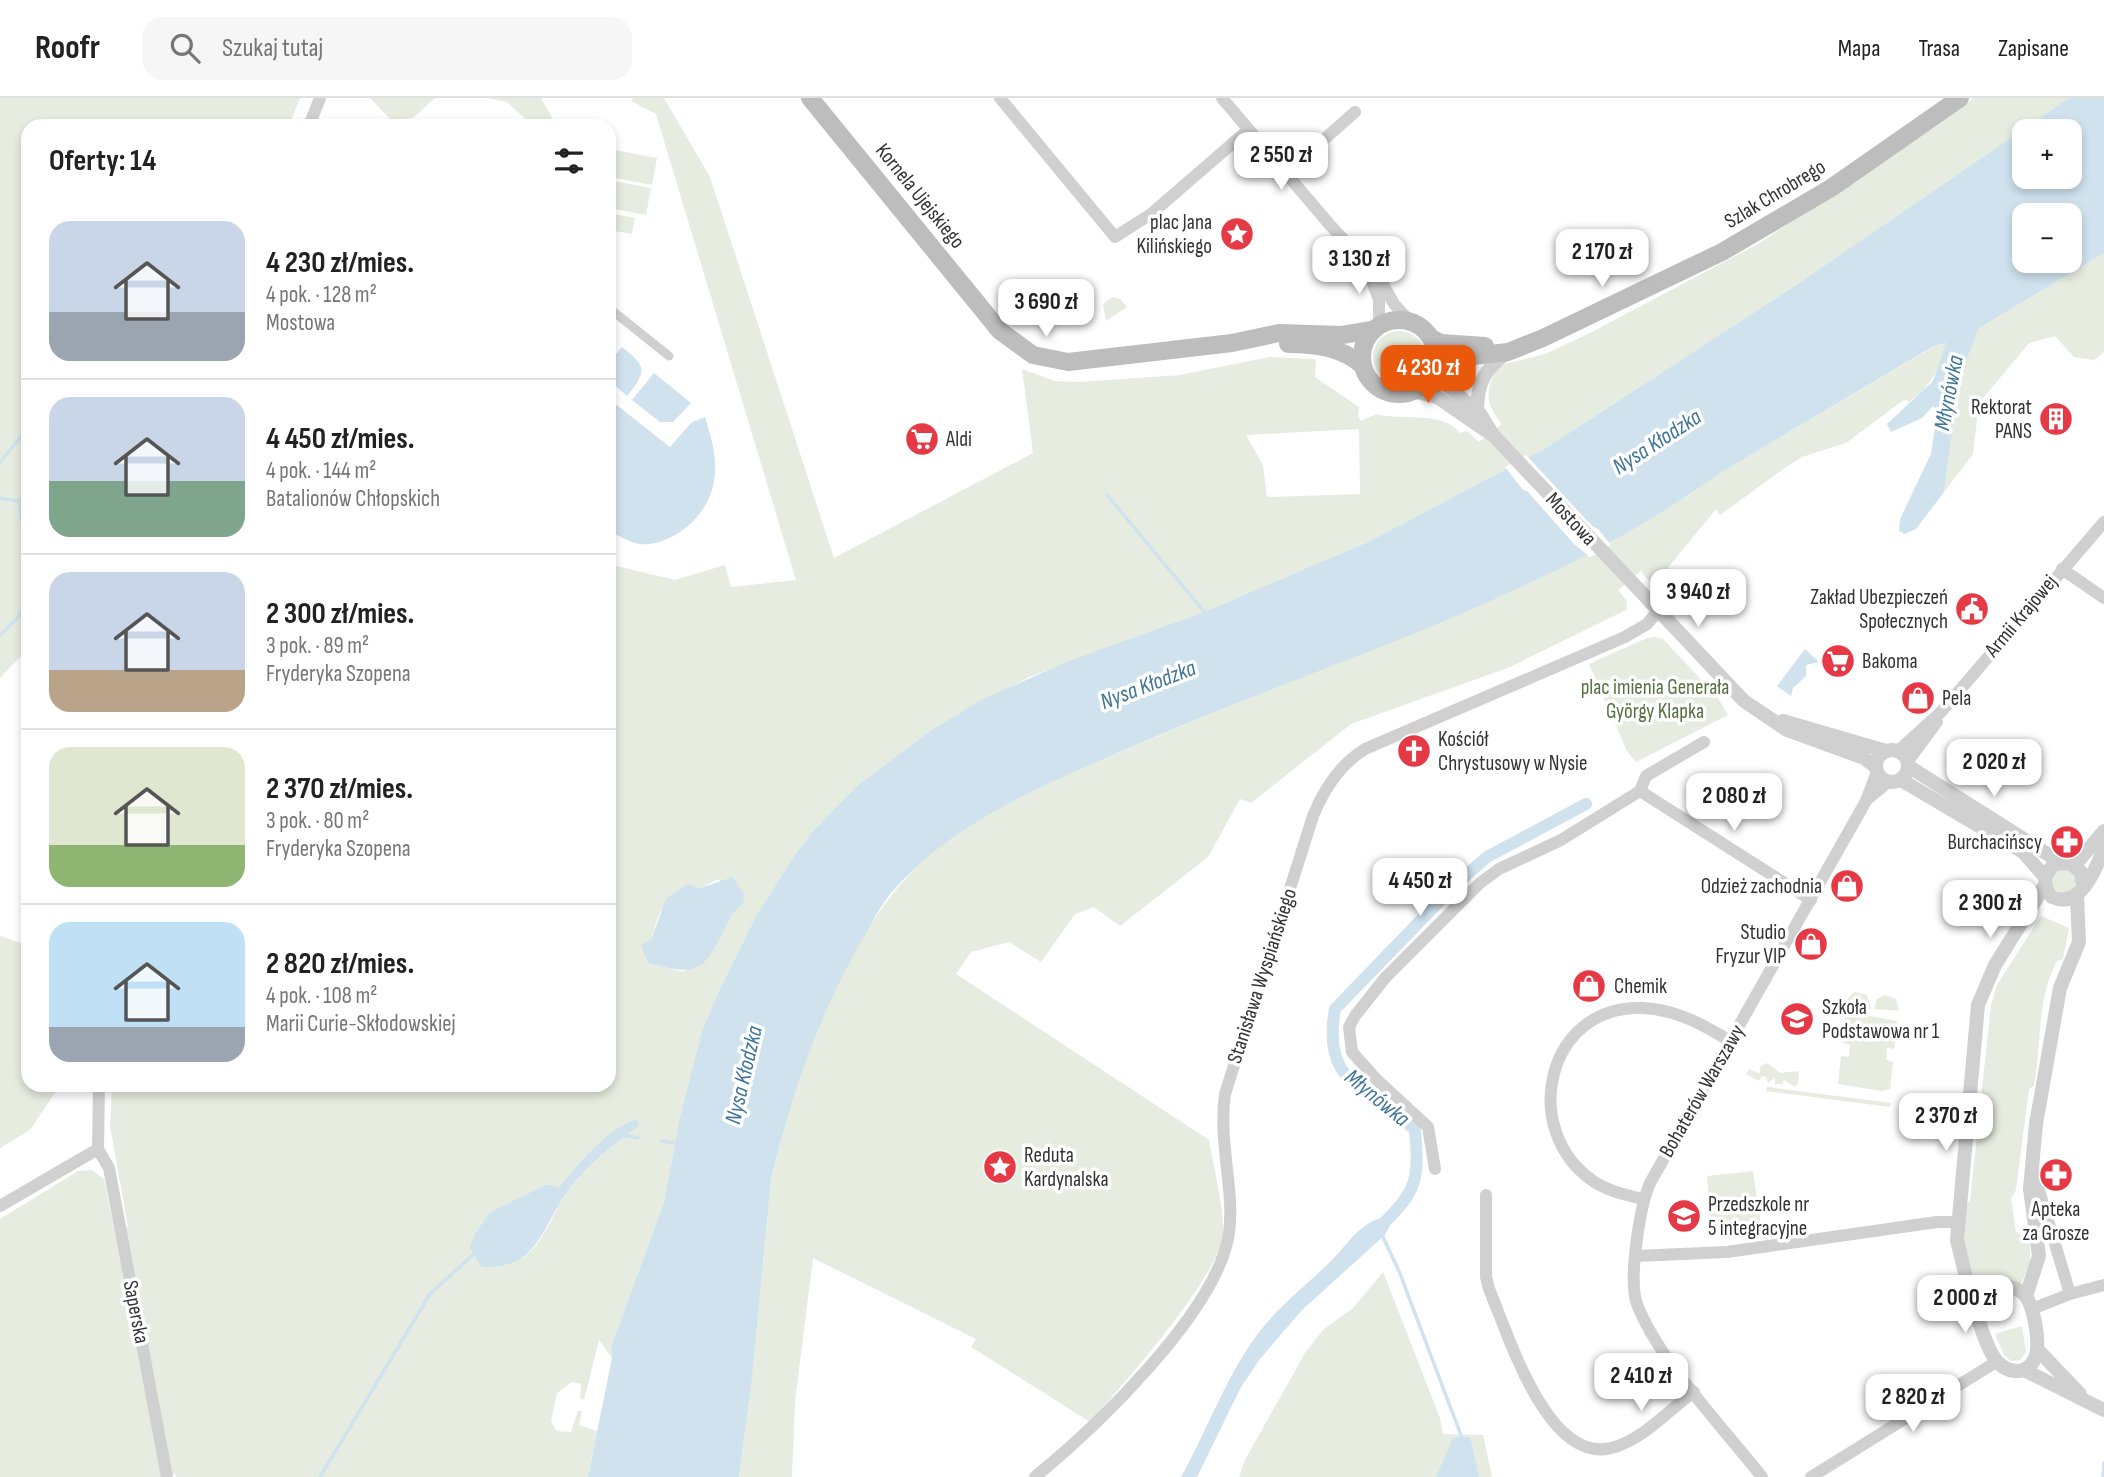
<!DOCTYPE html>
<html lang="pl">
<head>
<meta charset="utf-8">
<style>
  :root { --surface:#fff; --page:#f6f6f6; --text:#222; --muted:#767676; --line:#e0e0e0; --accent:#ea580c }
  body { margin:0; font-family:"Sofia Sans Condensed",sans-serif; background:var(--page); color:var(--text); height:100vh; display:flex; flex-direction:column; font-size:26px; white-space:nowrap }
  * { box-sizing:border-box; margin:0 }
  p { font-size:23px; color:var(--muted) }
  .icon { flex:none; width:38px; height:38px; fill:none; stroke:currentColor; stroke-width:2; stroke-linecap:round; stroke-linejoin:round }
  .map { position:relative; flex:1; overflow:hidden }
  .sheet { position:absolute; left:21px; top:21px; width:595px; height:973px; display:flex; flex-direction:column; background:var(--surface); border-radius:21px; box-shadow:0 4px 10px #0003 }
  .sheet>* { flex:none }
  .fabs { position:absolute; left:2012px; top:21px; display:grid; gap:14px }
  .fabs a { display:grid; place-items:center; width:70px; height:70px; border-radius:14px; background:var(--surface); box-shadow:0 4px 10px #0003; font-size:35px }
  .price { position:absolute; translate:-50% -60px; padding:0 16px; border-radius:14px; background:#fff; color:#222; font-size:23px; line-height:46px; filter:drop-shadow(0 2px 4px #0008) }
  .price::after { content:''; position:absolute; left:50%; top:42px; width:21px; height:16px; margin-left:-10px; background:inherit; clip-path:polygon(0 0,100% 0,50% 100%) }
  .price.selected { background:var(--accent); color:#fff }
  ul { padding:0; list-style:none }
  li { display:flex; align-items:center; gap:21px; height:175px; padding:0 28px }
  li+li { border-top:2px solid var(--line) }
  li span { display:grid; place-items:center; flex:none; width:196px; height:140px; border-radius:21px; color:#555 }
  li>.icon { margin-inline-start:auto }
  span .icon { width:84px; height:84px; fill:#fffc; stroke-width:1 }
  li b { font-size:30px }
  h2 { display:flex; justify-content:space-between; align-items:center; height:84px; padding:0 28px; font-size:30px }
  header { display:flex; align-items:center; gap:42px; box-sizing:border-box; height:98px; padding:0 35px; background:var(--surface); border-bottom:2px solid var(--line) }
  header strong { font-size:33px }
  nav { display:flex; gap:38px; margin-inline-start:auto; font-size:24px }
  .search { width:490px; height:63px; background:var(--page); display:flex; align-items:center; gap:18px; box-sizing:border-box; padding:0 24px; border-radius:21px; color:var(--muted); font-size:26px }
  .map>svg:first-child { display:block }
  .green { fill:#e6ecdf; fill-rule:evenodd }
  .water { fill:#cfe2ee; fill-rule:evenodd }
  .pier { fill:#fff }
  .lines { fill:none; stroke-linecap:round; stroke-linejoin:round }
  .stream { stroke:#cfe2ee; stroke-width:3.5 }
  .canal { stroke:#cfe2ee; stroke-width:12 }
  .pedestrian { stroke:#d0d0d0; stroke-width:9 }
  .minor { stroke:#d0d0d0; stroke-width:12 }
  .tertiary { stroke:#d0d0d0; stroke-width:14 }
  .secondary { stroke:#bdbdbd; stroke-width:18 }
  .labels { text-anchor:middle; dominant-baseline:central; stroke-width:7; stroke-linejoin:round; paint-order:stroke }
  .street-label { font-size:21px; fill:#333; stroke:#fff }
  .poi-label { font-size:21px; fill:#333; stroke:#fff; text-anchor:start }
  .park-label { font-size:21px; fill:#56703f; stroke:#fff }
  .water-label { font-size:23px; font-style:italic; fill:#3f7597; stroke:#fff }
</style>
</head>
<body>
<header>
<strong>Roofr</strong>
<div class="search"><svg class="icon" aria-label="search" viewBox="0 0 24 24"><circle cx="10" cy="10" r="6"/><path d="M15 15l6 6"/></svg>Szukaj tutaj</div>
<nav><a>Mapa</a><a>Trasa</a><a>Zapisane</a></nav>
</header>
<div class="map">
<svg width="2104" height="1379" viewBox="0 0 2104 1379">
  <rect width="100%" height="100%" fill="#fff"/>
  <!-- green -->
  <g class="green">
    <path d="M0,0H300L289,28H28V551L0,580Z"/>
    <path d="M370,0H435L413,20L392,23Z"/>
    <path d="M488,0H541L555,25L550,28H533L507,4Z"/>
    <path d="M633,0H664L710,79L834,460L1033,355L1022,271L1055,283L1079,284L1180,277L1270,259L1316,261L1315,279L1359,309L1358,318L1361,323L1376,316C1402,323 1441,312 1460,335L1467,333L1479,344L1502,326C1484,306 1485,288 1500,267L1545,256L1588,236L1758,146L1974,0H2069L1796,187L1546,350L1368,444L1204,514L1029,579L927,635L858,687L813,733L794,758L756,818L717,897L702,933L680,1019L664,1104L611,1249L612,1260L599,1242L584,1302L580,1300L581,1286L572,1284L557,1295L551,1324L557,1333L571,1334L578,1313H582L579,1327L597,1333L588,1379H176L175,1376L162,1379H0V1121L78,1073L92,1072L104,1081L114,1131L128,1129L110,1028L112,987H609V466L675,482L725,467L731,489L796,482L656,16L631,3ZM1359,331L1360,396L1267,399L1263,367L1246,337ZM719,781L733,812L713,853L683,874L648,865C652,833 657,804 687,786L700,790ZM639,1028C613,1047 591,1065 570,1090C546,1120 541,1173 490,1164C480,1163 474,1162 469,1151L474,1137L490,1114L547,1086L559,1089L586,1058Z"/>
    <path d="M609,51L657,60L652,87L609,79Z"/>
    <path d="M609,82L651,90L646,117L609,110Z"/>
    <path d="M609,115L635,120L632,136L609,132Z"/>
    <path d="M2104,155V254L2094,262L2074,259L2055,238L2029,245L1979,305L1973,356L1944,394L1959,282L1979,230Z"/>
    <path d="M1113,199L1120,201L1127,209L1106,223L1103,206Z"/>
    <circle cx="1399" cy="259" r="26"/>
    <path d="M1947,245C1937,273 1934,285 1909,304L1905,301L1846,345L1802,359L1786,369L1720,417L1716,411L1653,488L1641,473L1618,492L1627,503L1626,512L1510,569L1351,626L1251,705L1240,701L1208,759L1120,828L1094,809L1075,816L1041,864L1009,844L971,854L956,876L1209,1042C1213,1066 1225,1114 1223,1137C1218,1180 1121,1289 1090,1324L971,1249L976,1241L813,1160L795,1303L792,1379H739L752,1281L771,1082C798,970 845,830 934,752C970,722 1017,701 1059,680L1588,456L1689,397L1720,375L1935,248Z"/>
    <path d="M1655,539L1663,541L1718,600L1728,617L1636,664L1627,653L1589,566L1647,540Z"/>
    <circle cx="2064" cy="783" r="12"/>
    <path d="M2041,818L2069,830L2063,861L2057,863C2036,901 2042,948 2034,988L2029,991L2016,1092L2011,1100L2016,1134L2030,1142V1165L2021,1186L1996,1182L1977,1193L1963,1142L1964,1109L1970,1103L1991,907L1997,887Z"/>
    <path d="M0,838L28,847V987H60L30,1032L0,1050Z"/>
    <path d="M1855,894L1867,897L1871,911L1846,908L1848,900Z"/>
    <path d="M1885,897L1896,901L1899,913L1874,911L1877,901Z"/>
    <path d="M1853,915L1897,923L1894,951L1887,950L1886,962L1893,964L1890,991L1882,993L1838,986L1841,958L1849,959L1850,947L1843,945L1845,917L1853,918Z"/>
    <path d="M1767,965L1780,975L1799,973L1798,986L1794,988L1784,982L1782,986H1775V979L1768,985L1766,979L1762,978L1759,983L1746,976L1749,971L1760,976V969Z"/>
    <path d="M1767,989L1891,1005L1890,1009L1766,993Z"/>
    <path d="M1753,1073L1762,1134L1712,1138L1707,1078Z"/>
    <path d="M1383,1174L1440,1320L1443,1336L1483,1337L1492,1379H1239L1245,1362L1305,1255L1323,1232L1353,1210Z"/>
    <path d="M2022,1228L2026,1254L2020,1262L2011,1263L2004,1257L1995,1236Z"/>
  </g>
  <!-- water -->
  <g class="water">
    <path d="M2069,0H2104V155L1979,230L1959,282L1944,394L1916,431L1905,436L1899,433L1900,421L1931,356L1937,315L1933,308L1922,320L1891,334L1887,326L1933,283L1946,245L1934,248L1720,375C1545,502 1331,561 1136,647C1049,685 955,721 891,795C881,807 873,823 865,837C820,912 791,998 771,1082L752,1281L739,1379H588L612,1260L611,1249L664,1104L680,1019L702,933L717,897L756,818L794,758L813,733L858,687L927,635L981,602L1064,565L1204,514L1368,444L1546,350L1796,187ZM2025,33H2070V79H2025ZM2025,117H2070V163H2025Z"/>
    <path d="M622,249C647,269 647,273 627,298L609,282V265Z"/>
    <path d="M654,275L691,305L673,324H660L632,302Z"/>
    <path d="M609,301L670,349L692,324L705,319C711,339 718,360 714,382C710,413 681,442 649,446C635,448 621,439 609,433Z"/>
    <path d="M1805,551L1819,564L1806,567V578L1793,590L1791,598L1777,588Z"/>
    <path d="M733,779L744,797L743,806C732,813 730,820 724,832C703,877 693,877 648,865L641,847L651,842L666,801L687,786L700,790Z"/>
    <path d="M637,1021L639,1028C613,1047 590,1065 570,1090C541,1127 541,1171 482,1169L469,1151L474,1137L490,1114L547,1086L559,1089C580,1065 606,1031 637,1021Z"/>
    <path d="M1385,1119L1390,1127L1385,1137L1302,1212L1260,1261L1241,1289L1197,1379H1181C1208,1331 1226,1277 1260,1233C1281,1206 1308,1186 1332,1162C1349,1145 1360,1124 1385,1119Z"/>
    <path d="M1470,1339L1479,1379H1436L1453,1340Z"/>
  </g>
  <!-- pier -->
  <path class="pier" d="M1526,357L1592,428L1598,431L1611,447L1590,459L1574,446L1527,393L1523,392L1505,369Z"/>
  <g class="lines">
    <!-- stream -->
    <g class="stream">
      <path d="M0,364L28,330"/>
      <path d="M28,394L19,403L28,460"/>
      <path d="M1107,397L1206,516"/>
      <path d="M0,400L18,403"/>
      <path d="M0,537L19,518L28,498"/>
      <path d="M621,1037L638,1040"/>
      <path d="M661,1043L677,1045"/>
      <path d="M1381,1135L1399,1173L1462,1340"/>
      <path d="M320,1379L430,1196L475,1155"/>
      <path d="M2103,1379L2104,1365"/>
    </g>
    <!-- canal -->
    <path class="canal" d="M1376,1133C1415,1094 1420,1088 1415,1032C1368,987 1321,988 1335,911L1455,787L1487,759L1586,706"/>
    <!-- pedestrian -->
    <path class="pedestrian" d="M609,210L669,258"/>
    <!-- minor -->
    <g class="minor">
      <path d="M1000,0L1115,139L1151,116L1248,32"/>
      <path d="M1222,0L1330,127L1379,179L1394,206L1410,223"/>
      <path d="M309,28L320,0"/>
      <path d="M1287,74L1355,14"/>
      <path d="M1367,170L1379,202V227"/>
      <path d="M2062,471L2104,500"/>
      <path d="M1898,653L1941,614L2104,424"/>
      <path d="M1908,663L1937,624"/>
      <path d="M1640,693L1811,802"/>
      <path d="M1869,700L1888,684"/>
      <path d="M99,987L98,1051L109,1070L167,1379"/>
      <path d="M1435,1071L1428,1029L1376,981L1352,954L1349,929L1355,918L1385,880L1480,785L1499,771L1561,742L1640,693L1646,678L1704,644"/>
      <path d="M2033,1072L2070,1196"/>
      <path d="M1486,1097V1179L1489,1191C1508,1235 1548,1371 1615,1349C1646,1339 1668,1312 1694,1294"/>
      <path d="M1643,1101C1626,1097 1608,1093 1593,1083C1519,1032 1546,907 1642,910C1675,911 1702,926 1730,943"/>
      <path d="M0,1108L98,1051"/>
      <path d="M1636,1158L1727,1154L1937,1124H1958"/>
      <path d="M2032,1211L2070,1196L2104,1187"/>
      <path d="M1035,1379C1095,1330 1218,1213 1229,1135C1235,1092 1218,1045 1225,996L1313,718C1324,691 1339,667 1365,651L1625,539L1647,526L1658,513"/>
      <path d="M1762,1379C1725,1332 1657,1260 1637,1206C1628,1182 1640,1108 1650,1085L1866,703L1877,674"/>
      <path d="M1811,1379L1996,1264"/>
    </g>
    <!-- tertiary -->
    <g class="tertiary">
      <path d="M1433,275L1481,317L1493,337L1744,603L1787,632L1864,660L1876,669"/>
      <path d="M1413,293L1437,299L1491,336"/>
      <path d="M1477,314C1477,285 1484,271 1508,254"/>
      <path d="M1783,623L1886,653"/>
      <circle cx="1892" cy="668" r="16"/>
      <path d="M1908,668L2060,764"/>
      <path d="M1901,682L2023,754L2045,779"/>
      <path d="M2075,767L2104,733"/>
      <path d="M2083,788L2081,774L2070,765L2055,766C2043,776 2042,788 2052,799C2080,812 2095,772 2104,751"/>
      <path d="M2006,1188C2013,1190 2020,1191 2025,1197C2034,1209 2041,1246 2035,1260C2032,1267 2027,1272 2019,1273C1992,1275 1984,1238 1977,1217L1985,1196Z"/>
      <path d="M2026,1198L2039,1158L2030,1091L2036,1026L2060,890L2079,844L2077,798"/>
      <path d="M1979,1207L1970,1196L1957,1142L1978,907L1995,867L2045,787"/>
      <path d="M2038,1252L2080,1296"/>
      <path d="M2024,1272L2104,1312"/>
    </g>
    <!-- secondary -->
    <g class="secondary">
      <path d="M810,0L1000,233L1033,257L1068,264L1232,245L1279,235L1342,237L1372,232"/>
      <circle cx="1399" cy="259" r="37"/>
      <path d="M1431,240L1441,245L1485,248"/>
      <path d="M1288,246C1315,246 1341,249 1362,267"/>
      <path d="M1435,269L1464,259L1508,254L1543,240L1722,154L1831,90L1960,0"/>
    </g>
  </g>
  <!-- icons -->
  <defs>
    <g id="sight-disc" transform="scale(1.75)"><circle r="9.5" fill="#e63946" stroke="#fff"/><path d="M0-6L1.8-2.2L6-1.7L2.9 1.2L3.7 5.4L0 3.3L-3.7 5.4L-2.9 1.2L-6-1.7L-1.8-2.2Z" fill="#fff"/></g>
    <g id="building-disc" transform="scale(1.75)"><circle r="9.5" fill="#e63946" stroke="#fff"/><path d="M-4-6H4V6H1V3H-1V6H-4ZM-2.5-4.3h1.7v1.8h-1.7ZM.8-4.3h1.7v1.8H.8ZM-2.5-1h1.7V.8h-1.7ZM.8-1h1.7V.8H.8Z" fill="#fff"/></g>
    <g id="supermarket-disc" transform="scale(1.75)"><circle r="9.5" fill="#e63946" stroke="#fff"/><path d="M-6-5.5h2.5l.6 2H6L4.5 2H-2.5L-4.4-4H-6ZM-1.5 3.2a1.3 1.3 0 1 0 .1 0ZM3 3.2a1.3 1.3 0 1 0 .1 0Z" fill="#fff"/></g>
    <g id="civic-disc" transform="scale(1.75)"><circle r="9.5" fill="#e63946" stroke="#fff"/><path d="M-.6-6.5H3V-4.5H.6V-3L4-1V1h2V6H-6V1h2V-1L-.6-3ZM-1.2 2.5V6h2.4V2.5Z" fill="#fff"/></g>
    <g id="shop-disc" transform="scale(1.75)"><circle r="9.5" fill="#e63946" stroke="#fff"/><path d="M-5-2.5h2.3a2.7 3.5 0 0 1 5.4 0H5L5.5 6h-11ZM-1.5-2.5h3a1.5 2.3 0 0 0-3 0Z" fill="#fff"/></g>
    <g id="church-disc" transform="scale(1.75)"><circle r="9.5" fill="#e63946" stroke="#fff"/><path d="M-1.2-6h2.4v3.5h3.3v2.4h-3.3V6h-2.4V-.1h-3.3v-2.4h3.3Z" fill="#fff"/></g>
    <g id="pharmacy-disc" transform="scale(1.75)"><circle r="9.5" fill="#e63946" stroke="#fff"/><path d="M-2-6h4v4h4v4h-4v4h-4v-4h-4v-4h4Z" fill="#fff"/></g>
    <g id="school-disc" transform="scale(1.75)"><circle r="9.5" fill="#e63946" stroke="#fff"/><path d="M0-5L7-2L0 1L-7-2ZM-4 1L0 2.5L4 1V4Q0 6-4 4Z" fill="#fff"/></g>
  </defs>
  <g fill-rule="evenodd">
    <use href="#sight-disc" x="1237" y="136"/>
    <use href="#building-disc" x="2056" y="321"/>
    <use href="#supermarket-disc" x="922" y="341"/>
    <use href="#civic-disc" x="1972" y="511"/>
    <use href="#supermarket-disc" x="1838" y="563"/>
    <use href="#shop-disc" x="1918" y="600"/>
    <use href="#church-disc" x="1414" y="653"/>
    <use href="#pharmacy-disc" x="2067" y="744"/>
    <use href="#shop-disc" x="1847" y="788"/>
    <use href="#shop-disc" x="1811" y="846"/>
    <use href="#shop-disc" x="1589" y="888"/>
    <use href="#school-disc" x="1797" y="921"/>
    <use href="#sight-disc" x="1000" y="1069"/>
    <use href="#pharmacy-disc" x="2056" y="1077"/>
    <use href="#school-disc" x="1684" y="1118"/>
  </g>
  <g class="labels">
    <!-- street labels -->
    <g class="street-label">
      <text transform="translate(1775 96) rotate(-31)">Szlak Chrobrego</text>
      <text transform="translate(920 98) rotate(51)">Kornela Ujejskiego</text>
      <text transform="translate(1571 421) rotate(47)">Mostowa</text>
      <text transform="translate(2021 518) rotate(-50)">Armii Krajowej</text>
      <text transform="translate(1262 878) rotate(-72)">Stanisława Wyspiańskiego</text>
      <text transform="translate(1702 993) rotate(-60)">Bohaterów Warszawy</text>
      <text transform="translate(136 1214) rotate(79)">Saperska</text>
    </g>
    <!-- poi labels -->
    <g class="poi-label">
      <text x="1212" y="124" text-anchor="end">plac Jana<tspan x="1212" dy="24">Kilińskiego</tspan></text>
      <text x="2032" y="309" text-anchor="end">Rektorat<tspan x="2032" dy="24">PANS</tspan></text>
      <text x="946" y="341">Aldi</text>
      <text x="1948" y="499" text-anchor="end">Zakład Ubezpieczeń<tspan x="1948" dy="24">Społecznych</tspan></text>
      <text x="1862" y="563">Bakoma</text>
      <text x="1942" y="600">Pela</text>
      <text x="1438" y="641">Kościół<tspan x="1438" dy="24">Chrystusowy w Nysie</tspan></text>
      <text x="2042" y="744" text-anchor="end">Burchacińscy</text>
      <text x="1822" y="788" text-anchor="end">Odzież zachodnia</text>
      <text x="1786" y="834" text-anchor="end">Studio<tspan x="1786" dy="24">Fryzur VIP</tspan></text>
      <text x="1614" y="888">Chemik</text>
      <text x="1822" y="909">Szkoła<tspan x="1822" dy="24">Podstawowa nr 1</tspan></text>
      <text x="1024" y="1057">Reduta<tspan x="1024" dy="24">Kardynalska</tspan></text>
      <text x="1708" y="1106">Przedszkole nr<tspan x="1708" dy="24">5 integracyjne</tspan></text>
      <text x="2056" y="1111" text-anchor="middle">Apteka<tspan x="2056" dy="24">za Grosze</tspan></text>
    </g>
    <!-- park labels -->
    <g class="park-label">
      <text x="1655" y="589">plac imienia Generała<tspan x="1655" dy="24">György Klapka</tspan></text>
    </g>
    <!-- water labels -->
    <g class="water-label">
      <text transform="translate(1949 295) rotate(-79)">Młynówka</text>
      <text transform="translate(1657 344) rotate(-33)">Nysa Kłodzka</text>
      <text transform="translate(1148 587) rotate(-21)">Nysa Kłodzka</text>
      <text transform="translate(744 977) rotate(-77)">Nysa Kłodzka</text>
      <text transform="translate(1377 1000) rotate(39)">Młynówka</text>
    </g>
  </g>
</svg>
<div class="fabs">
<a>+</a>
<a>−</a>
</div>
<b class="price" style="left:1281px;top:94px">2 550 zł</b>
<b class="price" style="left:1602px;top:191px">2 170 zł</b>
<b class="price" style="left:1359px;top:198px">3 130 zł</b>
<b class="price" style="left:1046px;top:241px">3 690 zł</b>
<b class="price selected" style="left:1428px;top:307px">4 230 zł</b>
<b class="price" style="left:1698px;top:531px">3 940 zł</b>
<b class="price" style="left:1994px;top:701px">2 020 zł</b>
<b class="price" style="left:1734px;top:735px">2 080 zł</b>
<b class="price" style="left:1420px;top:820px">4 450 zł</b>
<b class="price" style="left:1990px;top:842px">2 300 zł</b>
<b class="price" style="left:1946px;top:1055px">2 370 zł</b>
<b class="price" style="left:1965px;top:1237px">2 000 zł</b>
<b class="price" style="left:1641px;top:1315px">2 410 zł</b>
<b class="price" style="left:1913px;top:1336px">2 820 zł</b>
<section class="sheet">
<h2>Oferty: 14<svg class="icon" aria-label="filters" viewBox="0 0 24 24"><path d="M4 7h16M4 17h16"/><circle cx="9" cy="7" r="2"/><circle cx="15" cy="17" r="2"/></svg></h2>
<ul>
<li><span style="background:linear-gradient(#c9d6e8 65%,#9aa5b1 0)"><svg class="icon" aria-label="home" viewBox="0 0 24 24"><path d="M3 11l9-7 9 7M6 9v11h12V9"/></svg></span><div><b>4 230 zł/mies.</b><p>4 pok. · 128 m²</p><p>Mostowa</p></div></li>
<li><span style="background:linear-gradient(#c9d6e8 60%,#7fa58c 0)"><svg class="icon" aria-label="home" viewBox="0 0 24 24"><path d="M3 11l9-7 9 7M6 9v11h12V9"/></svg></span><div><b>4 450 zł/mies.</b><p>4 pok. · 144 m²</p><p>Batalionów Chłopskich</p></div></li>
<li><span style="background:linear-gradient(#c9d6e8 70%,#b9a48a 0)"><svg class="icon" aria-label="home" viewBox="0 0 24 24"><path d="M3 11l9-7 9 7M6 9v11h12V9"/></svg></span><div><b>2 300 zł/mies.</b><p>3 pok. · 89 m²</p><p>Fryderyka Szopena</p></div></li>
<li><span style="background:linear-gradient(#dfe7d0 70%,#8fb573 0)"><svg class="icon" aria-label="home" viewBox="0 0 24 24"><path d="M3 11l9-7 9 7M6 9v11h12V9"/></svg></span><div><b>2 370 zł/mies.</b><p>3 pok. · 80 m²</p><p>Fryderyka Szopena</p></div></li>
<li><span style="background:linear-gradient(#bfe0f5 75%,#9aa5b1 0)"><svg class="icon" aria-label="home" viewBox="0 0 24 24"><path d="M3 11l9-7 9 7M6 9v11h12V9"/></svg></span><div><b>2 820 zł/mies.</b><p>4 pok. · 108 m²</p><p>Marii Curie-Skłodowskiej</p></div></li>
</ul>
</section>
</div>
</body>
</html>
